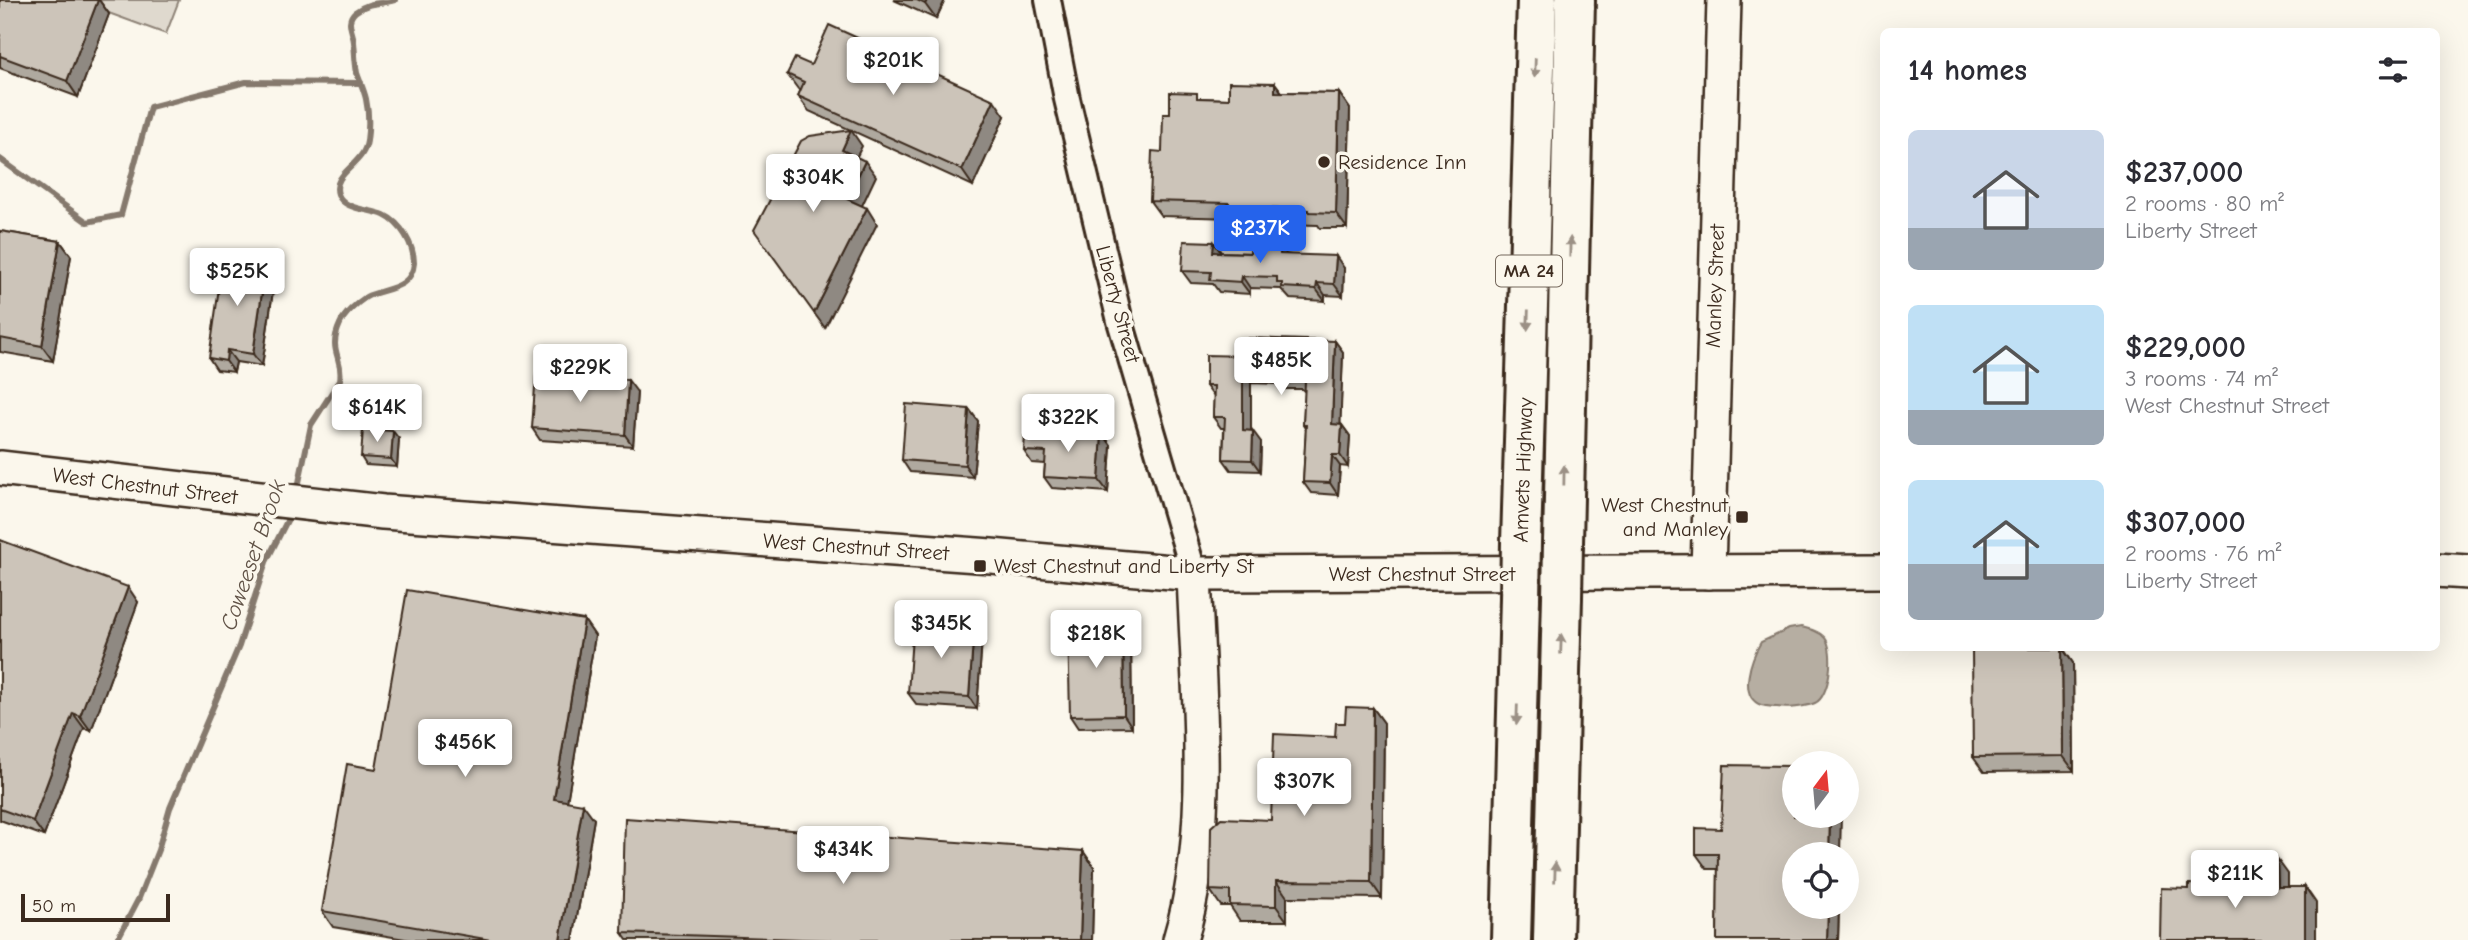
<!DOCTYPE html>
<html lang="en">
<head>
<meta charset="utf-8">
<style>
  :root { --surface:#fff; --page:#f2f2f3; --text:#2b2b33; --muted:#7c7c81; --accent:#2563eb }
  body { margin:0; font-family:"Comic Neue",sans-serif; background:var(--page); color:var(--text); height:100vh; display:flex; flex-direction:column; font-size:26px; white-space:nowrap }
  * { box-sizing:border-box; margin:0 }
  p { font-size:23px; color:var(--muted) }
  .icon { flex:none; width:38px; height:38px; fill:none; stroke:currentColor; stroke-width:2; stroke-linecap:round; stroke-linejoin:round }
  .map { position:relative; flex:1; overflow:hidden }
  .side { position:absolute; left:1880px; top:28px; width:560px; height:623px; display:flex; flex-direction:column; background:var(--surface); border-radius:10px; box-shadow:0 7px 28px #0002 }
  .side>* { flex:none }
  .needle { width:46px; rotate:16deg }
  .fabs { position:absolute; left:1782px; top:751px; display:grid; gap:14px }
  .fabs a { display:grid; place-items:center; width:77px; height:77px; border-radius:50%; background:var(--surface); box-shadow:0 7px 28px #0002; font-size:35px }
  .scale { position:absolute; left:21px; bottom:18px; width:149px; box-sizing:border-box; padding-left:7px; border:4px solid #3b2a1e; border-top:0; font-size:19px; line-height:24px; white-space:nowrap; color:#3b2a1e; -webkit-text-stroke:5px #fbf7ec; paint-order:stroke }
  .price { position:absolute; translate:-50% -60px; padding:0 16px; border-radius:7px; background:#fff; color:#222; font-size:23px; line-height:46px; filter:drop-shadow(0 2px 4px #0008) }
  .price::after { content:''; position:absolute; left:50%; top:42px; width:21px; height:16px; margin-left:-10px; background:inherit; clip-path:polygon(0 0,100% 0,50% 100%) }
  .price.on { background:var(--accent); color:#fff }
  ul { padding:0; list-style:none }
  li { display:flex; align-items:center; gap:21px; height:175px; padding:0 28px }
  li span { display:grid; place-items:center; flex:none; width:196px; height:140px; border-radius:10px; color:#555 }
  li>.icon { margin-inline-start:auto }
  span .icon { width:84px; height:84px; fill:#fffc; stroke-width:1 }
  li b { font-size:30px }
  h2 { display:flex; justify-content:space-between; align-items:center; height:84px; padding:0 28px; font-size:30px }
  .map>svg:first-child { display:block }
  .green { fill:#dfd9ce; stroke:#8d8276; stroke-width:2 }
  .water { fill:#b6aea2; stroke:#85796d; stroke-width:2 }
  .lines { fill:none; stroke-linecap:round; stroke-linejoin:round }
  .stream { stroke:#85796d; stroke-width:6 }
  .street-casing { stroke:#3b2a1e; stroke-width:30 }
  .secondary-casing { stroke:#3b2a1e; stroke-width:38 }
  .highway-casing { stroke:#3b2a1e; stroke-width:44 }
  .street { stroke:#fbf7ec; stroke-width:24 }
  .secondary { stroke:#fbf7ec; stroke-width:33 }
  .highway { stroke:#fbf7ec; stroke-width:38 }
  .highway-bridge-casing { stroke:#3b2a1e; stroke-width:44; stroke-linecap:butt }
  .highway-bridge { stroke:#fbf7ec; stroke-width:38 }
  .wall { fill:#afa99f; stroke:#3b2a1e; stroke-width:2 }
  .shaded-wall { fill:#8f8982; stroke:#3b2a1e; stroke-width:2 }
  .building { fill:#ccc4b9; stroke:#3b2a1e; stroke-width:2 }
  .oneway { fill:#9b9085 }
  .poi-dot { fill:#3b2a1e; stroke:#fbf7ec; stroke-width:2.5 }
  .labels { text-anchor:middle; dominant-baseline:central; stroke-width:7; stroke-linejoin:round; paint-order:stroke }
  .shield { fill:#fbf7ec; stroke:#75685c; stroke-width:2 }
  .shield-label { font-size:19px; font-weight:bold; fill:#3b2a1e }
  .poi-label { font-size:21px; fill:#3b2a1e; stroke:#fbf7ec; text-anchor:start }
  .street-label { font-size:21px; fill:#3b2a1e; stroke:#fbf7ec }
  .water-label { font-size:23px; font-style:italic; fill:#605246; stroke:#fbf7ec }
</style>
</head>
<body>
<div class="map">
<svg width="2468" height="940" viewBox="0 0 2468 940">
  <rect width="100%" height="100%" fill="#fbf7ec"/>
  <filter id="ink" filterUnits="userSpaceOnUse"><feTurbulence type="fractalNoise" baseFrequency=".0143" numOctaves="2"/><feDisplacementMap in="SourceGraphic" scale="14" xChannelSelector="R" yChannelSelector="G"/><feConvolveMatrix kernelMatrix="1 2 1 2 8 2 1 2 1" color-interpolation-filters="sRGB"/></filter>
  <g filter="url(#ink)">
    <!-- green -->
    <path class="green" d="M73,0H179L166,34Z"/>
    <!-- water -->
    <path class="water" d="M1801,627C1810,629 1819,631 1825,638C1835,650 1830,697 1815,703C1805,707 1787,709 1777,707C1772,707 1766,706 1761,705C1737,696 1752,657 1761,642L1789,629Z"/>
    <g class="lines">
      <!-- stream -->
      <g class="stream">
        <path d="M0,159L87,222L121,215L150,107L246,82L361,83"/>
        <path d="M297,492L311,425L340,380C344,357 327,352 340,324C344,314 357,303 366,297C384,288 412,290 414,263C414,245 401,223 384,215C371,209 343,210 338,194C331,173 364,165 367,141C369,126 369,113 366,99C364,90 360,82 357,73C355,62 355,53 354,42C353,31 345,21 355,12C369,1 379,5 395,0"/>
        <path d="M117,940L139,898L158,850L170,808L239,646L266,562L291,513"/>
      </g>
      <!-- street casing -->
      <g class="street-casing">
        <path id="street" d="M1048,0L1067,99L1120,321L1194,574"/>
      </g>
      <!-- secondary casing -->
      <g class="secondary-casing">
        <g id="secondary">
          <path d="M0,468L383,512L991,556L1194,574L1883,571"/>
          <path d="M2436,570L2468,572"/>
          <path d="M1708,572L1724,0"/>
          <path d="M1180,940C1214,827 1198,691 1194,574"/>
        </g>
      </g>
      <!-- highway casing -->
      <g class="highway-casing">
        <g id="highway">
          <path d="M1521,543L1537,0"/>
          <path d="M1563,543L1575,0"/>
          <path d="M1511,940L1520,598"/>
          <path d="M1553,940L1562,597"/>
        </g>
      </g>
      <!-- street -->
      <use href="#street" class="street"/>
      <!-- secondary -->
      <use href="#secondary" class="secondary"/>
      <!-- highway -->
      <use href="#highway" class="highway"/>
      <!-- highway-bridge casing -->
      <g class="highway-bridge-casing">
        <g id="highway-bridge">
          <path d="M1562,597L1563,543"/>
          <path d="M1520,598L1521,543"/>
        </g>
      </g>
      <!-- highway-bridge -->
      <use href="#highway-bridge" class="highway-bridge"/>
    </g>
    <!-- wall -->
    <g class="wall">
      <path d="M0,0H99L109,14L78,97L0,68Z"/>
      <path d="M894,0H945L936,19Z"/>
      <path d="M811,65L1005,116L973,186L809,111L798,96L801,90L798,89L787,74Z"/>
      <path d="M1275,83L1282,92L1339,93L1350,109L1347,228H1320L1318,225L1240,223L1237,218L1161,216L1150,201L1162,152L1170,114L1200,98L1229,99Z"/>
      <path d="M0,231L60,241L71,256L53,361L0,352Z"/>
      <path d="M1214,242L1221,252L1287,254L1344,268L1343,296L1325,295V301L1290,299L1281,289L1250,288V294L1219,292L1213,284L1191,283L1182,271Z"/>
      <path d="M275,277L262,366L236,362L234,372L217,370L209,358Z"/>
      <path d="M1335,341L1343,352L1340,425H1342L1350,436L1348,467L1340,466L1338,495L1311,493L1303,482L1306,430L1303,425L1305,392L1302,389H1283L1280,384L1251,383V431L1261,442L1260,471L1231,470L1223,459L1224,428H1221L1213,417L1214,397L1206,386L1248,356Z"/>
      <path d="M637,392L633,446L540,440L532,428Z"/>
      <path d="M969,409L978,421L973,477L910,472L902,460Z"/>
      <path d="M1102,433L1111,445L1108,492L1052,488L1044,477L1045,464L1032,463L1024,451L1047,436Z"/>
      <path d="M399,439L397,467L366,465L361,457Z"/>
      <path d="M0,540L138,602L91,731L84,728L44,836L0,820Z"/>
      <path d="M584,620L595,636L567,801L594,819L573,940H411L333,927L322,911L376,769Z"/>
      <path d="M1123,625L1131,637L1132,727L1078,728L1070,716Z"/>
      <path d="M982,638L977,709L917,705L908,693Z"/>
      <path d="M2063,648L2073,663L2074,771L1984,772L1973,757Z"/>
      <path d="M1373,708L1384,723L1382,898L1287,897V921H1240L1230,906H1221L1210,890L1271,820L1345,723Z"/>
      <path d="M1696,828L1839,906L1838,940H1717L1718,869H1707L1696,854Z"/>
      <path d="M1083,851L1094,867L1092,940H627L622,933Z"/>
    </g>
    <!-- shaded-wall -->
    <g class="shaded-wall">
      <path d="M98,0H99L109,14L78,97L67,81Z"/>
      <path d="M927,0H945L936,19L925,4Z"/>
      <path d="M1275,83L1286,98L1275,92Z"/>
      <path d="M1339,93L1350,109L1347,228L1336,213Z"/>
      <path d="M994,100L1005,116L973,186L962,170Z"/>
      <path d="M851,130L862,146L852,166L842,150Z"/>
      <path d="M865,161L876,176L858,214L847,199Z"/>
      <path d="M867,208L877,224L825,328L814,313Z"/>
      <path d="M60,241L71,256L53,361L42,346Z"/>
      <path d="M1214,242L1222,254L1213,252Z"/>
      <path d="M1280,245L1288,256L1280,254Z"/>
      <path d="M1336,256L1344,268L1343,296L1334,284Z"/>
      <path d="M266,265L275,277L262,366L253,354Z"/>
      <path d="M1242,276L1250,288V294L1241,282Z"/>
      <path d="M1317,283L1325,295V301L1316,289Z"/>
      <path d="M1335,341L1343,352L1340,436L1332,424Z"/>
      <path d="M227,350L236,362L234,372L226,361Z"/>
      <path d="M1243,372L1251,383V442L1243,430Z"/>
      <path d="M628,380L637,392L633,446L625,435Z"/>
      <path d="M969,409L978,421L973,477L965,465Z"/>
      <path d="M1342,425L1350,436L1348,467L1340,455Z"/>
      <path d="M393,431L399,439L397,467L391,459Z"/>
      <path d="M1253,431L1261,442L1260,471L1252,460Z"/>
      <path d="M1102,433L1111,445L1108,492L1099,480Z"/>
      <path d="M1332,455L1340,466L1338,495L1330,483Z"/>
      <path d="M128,587L138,602L91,731L80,716Z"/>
      <path d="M584,620L595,636L565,814L554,799Z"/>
      <path d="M1123,625L1131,637L1132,727L1124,715Z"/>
      <path d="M974,626L982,638L977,709L969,697Z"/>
      <path d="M2062,648L2073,663L2074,771L2063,756Z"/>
      <path d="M1373,708L1384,723L1382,898L1371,882Z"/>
      <path d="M73,713L84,728L44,836L33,821Z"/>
      <path d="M583,804L594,819L573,940H560Z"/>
      <path d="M1830,816H1841L1840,854H1829Z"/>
      <path d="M1083,851L1094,867L1092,940H1080Z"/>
      <path d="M2277,859L2288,874V903L2278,887Z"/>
      <path d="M1276,881L1287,897V921L1276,906Z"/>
      <path d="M2305,887L2316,903V940H2305Z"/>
      <path d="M1828,906H1839L1838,940H1827Z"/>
    </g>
    <!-- building -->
    <g class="building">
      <path d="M0,0H98L67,81L0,56Z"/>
      <path d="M917,0H927L925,4Z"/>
      <path d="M829,25L994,100L962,170L798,96L804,82L787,74L795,58L811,65Z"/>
      <path d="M1229,82L1275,83V92L1339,93L1336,213L1309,212V210L1229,207V203L1150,201L1152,151L1162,152L1163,114H1170V92L1197,93V98L1229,99Z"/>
      <path d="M851,130L842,150L865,161L847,199L867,208L814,313L754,230L801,141L810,136Z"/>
      <path d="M0,231L60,241L42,346L0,338Z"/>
      <path d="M1184,241L1214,242L1213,252L1250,253L1251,243L1280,245V254L1336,256L1334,284L1317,283L1316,289L1282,287V283H1277V277L1242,276L1241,282L1210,280L1211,272L1182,271Z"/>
      <path d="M223,259L266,265L253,354L227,350L226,361L209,358Z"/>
      <path d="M1248,338L1335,341L1332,424L1342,425L1340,455H1332L1330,483L1303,482L1306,425H1303L1305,381H1296L1297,378H1275L1276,372H1243V430L1253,431L1252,460L1223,459L1225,417H1213L1214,386H1206V355L1248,356Z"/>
      <path d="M536,373L628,380L625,435L532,428Z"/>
      <path d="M906,404L969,409L965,465L902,460Z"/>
      <path d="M363,429L393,431L391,459L361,457Z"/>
      <path d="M1047,430L1102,433L1099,480L1044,477L1046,452L1024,451L1025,434L1047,436Z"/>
      <path d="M0,540L128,587L80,716L73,713L33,821L0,809Z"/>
      <path d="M407,590L584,620L554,799L583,804L560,940H491L322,911L347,764L376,769Z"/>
      <path d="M913,622L974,626L969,697L908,693Z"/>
      <path d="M1123,625L1124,715L1070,716L1068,626Z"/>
      <path d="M1972,648H2062L2063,756L1973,757Z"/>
      <path d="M1346,707L1373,708L1371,882L1276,881V906L1230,905V891L1210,890L1211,827L1221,818L1271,820L1274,734L1335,737L1336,723H1345Z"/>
      <path d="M1724,765L1794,766V816H1830L1829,854H1794V906H1828L1827,940H1717L1718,854H1696V828L1721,829Z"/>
      <path d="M625,818L1083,851L1080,940H833L622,933Z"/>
      <path d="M2277,859L2278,887H2305V940H2160L2161,888L2189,889V884L2246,885L2247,864Z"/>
    </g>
    <!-- one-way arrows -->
    <defs><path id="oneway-solid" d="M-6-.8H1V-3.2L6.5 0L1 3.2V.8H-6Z" transform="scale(1.75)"/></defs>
    <g class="oneway">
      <use href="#oneway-solid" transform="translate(1535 68) rotate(92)"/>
      <use href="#oneway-solid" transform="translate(1570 247) rotate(-89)"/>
      <use href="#oneway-solid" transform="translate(1528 320) rotate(92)"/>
      <use href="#oneway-solid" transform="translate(1564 475) rotate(-89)"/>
      <use href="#oneway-solid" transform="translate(1561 644) rotate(-88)"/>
      <use href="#oneway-solid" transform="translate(1517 715) rotate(92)"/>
      <use href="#oneway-solid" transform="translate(1555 872) rotate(-88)"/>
    </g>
  </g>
  <!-- markers -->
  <g class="poi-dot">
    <circle cx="1324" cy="162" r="7"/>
    <rect x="1735" y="510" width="14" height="14" rx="3.5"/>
    <rect x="973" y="559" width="14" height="14" rx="3.5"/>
  </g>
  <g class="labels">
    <!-- shield labels -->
    <rect class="shield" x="1496" y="255.5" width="66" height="31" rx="5"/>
    <g class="shield-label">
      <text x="1529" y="271">MA 24</text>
    </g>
    <!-- poi labels -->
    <g class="poi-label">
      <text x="1338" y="162">Residence Inn</text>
      <text x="1728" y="505" text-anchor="end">West Chestnut<tspan x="1728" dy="24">and Manley</tspan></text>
      <text x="994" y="566">West Chestnut and Liberty St</text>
    </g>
    <!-- street labels -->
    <g class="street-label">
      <text transform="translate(1715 286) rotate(-88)">Manley Street</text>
      <text transform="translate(1118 304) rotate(75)">Liberty Street</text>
      <text transform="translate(1523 470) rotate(-88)">Amvets Highway</text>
      <text transform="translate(145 486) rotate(7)">West Chestnut Street</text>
      <text transform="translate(856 547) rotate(4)">West Chestnut Street</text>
      <text x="1422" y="574">West Chestnut Street</text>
    </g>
    <!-- water labels -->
    <g class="water-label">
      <text transform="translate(253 555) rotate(-71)">Coweeset Brook</text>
    </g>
  </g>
</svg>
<div class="fabs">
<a><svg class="needle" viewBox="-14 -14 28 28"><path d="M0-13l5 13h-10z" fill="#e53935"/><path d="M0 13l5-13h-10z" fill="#7c7c81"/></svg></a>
<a><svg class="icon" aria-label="locate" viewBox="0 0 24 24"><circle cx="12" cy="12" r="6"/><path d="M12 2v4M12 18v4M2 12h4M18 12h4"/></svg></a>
</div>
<div class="scale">50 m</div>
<b class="price" style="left:893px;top:97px">$201K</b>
<b class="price" style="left:813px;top:214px">$304K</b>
<b class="price on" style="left:1260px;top:265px">$237K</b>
<b class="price" style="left:237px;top:308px">$525K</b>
<b class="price" style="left:1281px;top:397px">$485K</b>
<b class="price" style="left:580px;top:404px">$229K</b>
<b class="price" style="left:377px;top:444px">$614K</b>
<b class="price" style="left:1068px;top:454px">$322K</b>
<b class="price" style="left:941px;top:660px">$345K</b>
<b class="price" style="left:1096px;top:670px">$218K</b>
<b class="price" style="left:465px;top:779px">$456K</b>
<b class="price" style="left:1304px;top:818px">$307K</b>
<b class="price" style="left:843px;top:886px">$434K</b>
<b class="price" style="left:2235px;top:910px">$211K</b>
<section class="side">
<h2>14 homes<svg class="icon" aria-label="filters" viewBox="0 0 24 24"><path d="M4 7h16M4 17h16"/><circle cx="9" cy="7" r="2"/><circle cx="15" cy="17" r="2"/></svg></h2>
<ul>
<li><span style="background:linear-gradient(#c9d6e8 70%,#9aa5b1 0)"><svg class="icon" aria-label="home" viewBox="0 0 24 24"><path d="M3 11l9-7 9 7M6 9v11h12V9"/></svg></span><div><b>$237,000</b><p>2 rooms · 80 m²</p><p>Liberty Street</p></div></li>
<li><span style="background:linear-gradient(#bfe0f5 75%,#9aa5b1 0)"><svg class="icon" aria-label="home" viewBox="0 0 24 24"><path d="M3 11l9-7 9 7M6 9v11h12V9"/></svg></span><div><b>$229,000</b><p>3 rooms · 74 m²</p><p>West Chestnut Street</p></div></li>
<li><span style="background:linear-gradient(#bfe0f5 60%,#9aa5b1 0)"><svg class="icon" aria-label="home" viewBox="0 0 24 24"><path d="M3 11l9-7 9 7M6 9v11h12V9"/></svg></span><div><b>$307,000</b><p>2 rooms · 76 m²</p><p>Liberty Street</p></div></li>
</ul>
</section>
</div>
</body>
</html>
